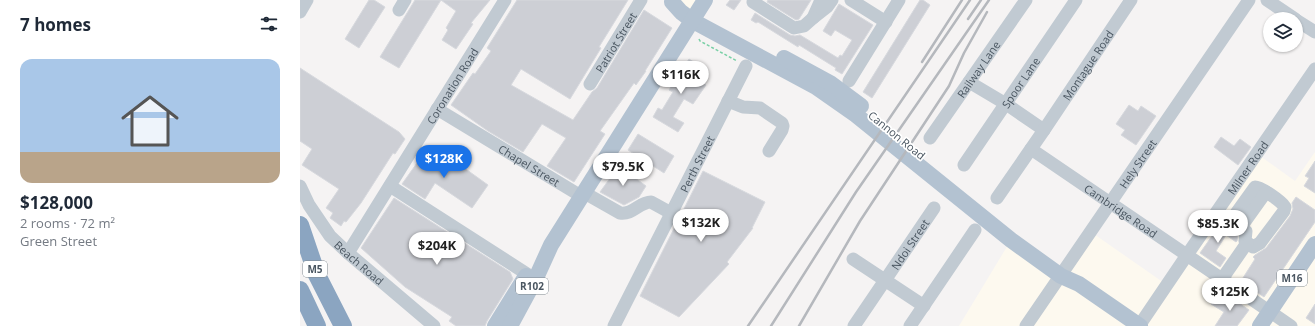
<!DOCTYPE html>
<html lang="en">
<head>
<meta charset="utf-8">
<style>
  :root { --surface:#fff; --page:#f2f2f3; --text:#1f2937; --muted:#747a83; --line:#e0e1e3; --accent:#1a73e8 }
  body { margin:0; font-family:"Open Sans",sans-serif; background:var(--page); color:var(--text); height:100vh; display:flex; flex-direction:column; font-size:15px; white-space:nowrap }
  * { box-sizing:border-box; margin:0 }
  p { font-size:13px; color:var(--muted) }
  .icon { flex:none; width:22px; height:22px; fill:none; stroke:currentColor; stroke-width:2; stroke-linecap:round; stroke-linejoin:round }
  .map { position:relative; flex:1; overflow:hidden }
  .details { display:flex; flex-direction:column; background:var(--surface); width:300px }
  .details>* { flex:none }
  .tools { position:absolute; left:963px; top:12px; display:grid; gap:8px }
  .tools a { display:grid; place-items:center; width:40px; height:40px; border-radius:50%; background:var(--surface); box-shadow:0 1px 3px #0004; font-size:20px }
  .price { position:absolute; translate:-50% -34px; padding:0 9px; border-radius:14px; background:#fff; color:#222; font-size:13px; line-height:26px; filter:drop-shadow(0 1px 2px #0008) }
  .price::after { content:''; position:absolute; left:50%; top:24px; width:12px; height:9px; margin-left:-6px; background:inherit; clip-path:polygon(0 0,100% 0,50% 100%) }
  .price.selected { background:var(--accent); color:#fff }
  ul { padding:0; list-style:none }
  li { display:grid; align-content:center; gap:8px; height:212px; padding:0 20px }
  li+li { border-top:1px solid var(--line) }
  li span { display:grid; place-items:center; height:124px; border-radius:12px; color:#555 }
  li>.icon { margin-inline-start:auto }
  span .icon { width:72px; height:72px; fill:#fffc; stroke-width:1 }
  li b { font-size:17px }
  h2 { display:flex; justify-content:space-between; align-items:center; height:48px; padding:0 20px; font-size:17px }
  main { display:flex; flex:1; min-height:0 }
  .map>svg:first-child { display:block }
  .commercial { fill:#fdf9ef }
  .building { fill:#cdcfd5; stroke:#d7d9de }
  .lines { fill:none; stroke-linecap:round; stroke-linejoin:round }
  .path { stroke:#7ad0a6; stroke-width:1.5; stroke-dasharray:3 2; stroke-linecap:butt }
  .minor { stroke:#c1cad2; stroke-width:13 }
  .major { stroke:#b3c2d1; stroke-width:16 }
  .highway { stroke:#8ba5c1; stroke-width:18 }
  .rail { stroke:#b5b8bd; stroke-width:2.5 }
  .labels { text-anchor:middle; dominant-baseline:central; stroke-width:3.5; stroke-linejoin:round; paint-order:stroke }
  .shield { fill:#fff; stroke:#808990; stroke-width:1 }
  .shield-label { font-size:10px; font-weight:bold; fill:#4a5661 }
  .street-label { font-size:11px; fill:#4a5661; stroke:#fff }
</style>
</head>
<body>
<main>
<section class="details">
<h2>7 homes<svg class="icon" aria-label="filters" viewBox="0 0 24 24"><path d="M4 7h16M4 17h16"/><circle cx="9" cy="7" r="2"/><circle cx="15" cy="17" r="2"/></svg></h2>
<ul>
<li><span style="background:linear-gradient(#a9c7e8 75%,#b9a48a 0)"><svg class="icon" aria-label="home" viewBox="0 0 24 24"><path d="M3 11l9-7 9 7M6 9v11h12V9"/></svg></span><div><b>$128,000</b><p>2 rooms · 72 m²</p><p>Green Street</p></div></li>
</ul>
</section>
<div class="map">
<svg width="1015" height="326" viewBox="0 0 1015 326">
  <rect width="100%" height="100%" fill="#f5f3f3"/>
  <!-- commercial -->
  <g class="commercial">
    <path d="M369,0H405L393,21Z"/>
    <path d="M1015,152V326H659L711,240L761,276L791,232L867,285L956,153L995,181Z"/>
  </g>
  <!-- building -->
  <g class="building">
    <path d="M69,0H74L85,7L59,48L45,39Z"/>
    <path d="M115,0H141L99,68L80,57Z"/>
    <path d="M141,0H190L171,23L173,24L156,49L142,40L148,30L146,28L156,11Z"/>
    <path d="M217,0H328L299,47L301,48L270,99L221,69L211,85L273,120L292,92L297,88L344,10L372,28L345,71H346L336,85L334,83L300,131L305,134L274,182L247,166L266,138L242,124L223,152L188,131L151,105L173,73L175,74L191,51L187,48Z"/>
    <path d="M430,0H441L434,10L426,5Z"/>
    <path d="M468,0H511L499,19L496,20L467,2Z"/>
    <path d="M620,0H623L630,5L572,98L563,92Z"/>
    <path d="M539,4L573,25L542,74L535,70L536,68L499,45L498,47L458,22L456,23L451,20L455,13L490,35L495,36L500,35L538,58L540,55L542,56L552,40L535,30L531,36L523,31Z"/>
    <path d="M389,59L403,68L396,79L406,85L393,104L384,99L373,117L384,123L378,132L353,117L358,108L362,110L373,92L369,90Z"/>
    <path d="M0,68L99,132L105,139L95,154L93,153L61,203L46,222L44,221L41,226L30,218L33,213L26,208L39,189L2,165L12,149L0,141Z"/>
    <path d="M829,105L838,111L841,106L856,116L836,145L821,135L825,130L816,124Z"/>
    <path d="M338,134L374,156L364,173L328,150Z"/>
    <path d="M921,137L934,146L940,139L951,147L938,165L914,147Z"/>
    <path d="M127,149L153,167L156,162L188,185L172,208L135,183L125,199L102,184Z"/>
    <path d="M1015,161V193L1004,186L1009,178L1005,176Z"/>
    <path d="M319,166L346,186L339,197L324,205L300,192Z"/>
    <path d="M403,171L465,202L452,228H453L427,262L429,264L379,317L340,296Z"/>
    <path d="M996,197L1015,210V222L964,297L941,281L955,259L953,257L955,255L966,248L990,216L993,209L992,203Z"/>
    <path d="M94,198L210,272L213,279L187,321L185,326H156L149,321L152,317L105,287L61,248Z"/>
    <path d="M924,219L928,228L938,235L937,241L936,242L926,235L916,251L926,258L920,267L900,253Z"/>
    <path d="M917,296L929,304L933,299L949,310L937,326H915L924,312L911,304Z"/>
    <path d="M1015,304V324L1006,318Z"/>
  </g>
  <g class="lines">
    <!-- path -->
    <path class="path" d="M399,39L400,41L437,61"/>
    <!-- minor -->
    <g class="minor">
      <path d="M521,0L513,18L527,7L532,0"/>
      <path d="M551,0L586,22"/>
      <path d="M967,0L995,19"/>
      <path d="M453,2L494,28L504,26L513,18"/>
      <path d="M99,10L105,0"/>
      <path d="M0,12L7,0"/>
      <path d="M996,20L1015,32"/>
      <path d="M549,81L599,0"/>
      <path d="M669,82L706,104L744,130"/>
      <path id="s1" d="M290,84L341,0"/>
      <path d="M428,101L443,107L460,108L482,123L483,126L482,130L469,151"/>
      <path id="s2" d="M137,109L281,196"/>
      <path id="s3" d="M630,138L726,0"/>
      <path id="s4" d="M731,149L991,326"/>
      <path id="s5" d="M664,165L776,0"/>
      <path id="s6" d="M0,186L9,205L30,236L48,253L134,326"/>
      <path d="M90,186L227,274"/>
      <path d="M955,187C961,187 981,201 985,207L984,211L960,243L953,247L945,241L946,231L933,222L932,219Z"/>
      <path d="M283,192L320,213C333,215 339,202 351,202L371,213"/>
      <path id="s7" d="M697,198L744,130L831,0"/>
      <path d="M941,227L966,192"/>
      <path id="s8" d="M48,253L205,0"/>
      <path d="M553,259L624,306"/>
      <path d="M922,279L947,243"/>
      <path id="s9" d="M314,326L446,66"/>
      <path id="s10" d="M554,326L634,208"/>
      <path d="M610,326L675,230"/>
      <path id="s11" d="M726,326L949,0"/>
      <path id="s12" d="M839,326L887,255L1015,69"/>
    </g>
    <!-- major -->
    <g class="major">
      <path d="M372,2L381,12L393,21L516,87L556,115L711,240L761,276L779,284L840,326"/>
      <path d="M484,58L530,83L561,106"/>
      <path d="M195,326L226,276"/>
      <path d="M210,326L236,278L251,245L405,0"/>
      <path d="M960,326L1015,244"/>
    </g>
    <!-- highway -->
    <g class="highway">
      <path d="M0,225L17,275L43,326"/>
      <path d="M0,290L17,326"/>
    </g>
    <!-- rail -->
    <g class="rail">
      <path d="M668,19L681,0"/>
      <path d="M622,62L662,0"/>
      <path d="M448,326L670,0"/>
      <path d="M471,326L556,192L689,0"/>
      <path d="M499,326L560,221L649,86L664,53L687,12"/>
    </g>
  </g>
  <g class="labels">
    <!-- shield labels -->
    <g class="shield">
      <rect x="3" y="261" width="24" height="16" rx="3"/>
      <rect x="977" y="270" width="30" height="16" rx="3"/>
      <rect x="216" y="278" width="32" height="16" rx="3"/>
    </g>
    <g class="shield-label">
      <text x="15" y="269">M5</text>
      <text x="992" y="278">M16</text>
      <text x="232" y="286">R102</text>
    </g>
    <!-- street labels -->
    <g class="street-label">
      <text stroke="none"><textPath href="#s1" startOffset="49">Patriot Street</textPath></text>
      <text stroke="none"><textPath href="#s7" startOffset="161">Montague Road</textPath></text>
      <text stroke="none"><textPath href="#s3" startOffset="84">Railway Lane</textPath></text>
      <text stroke="none"><textPath href="#s5" startOffset="100">Spoor Lane</textPath></text>
      <text stroke="none"><textPath href="#s8" startOffset="197">Coronation Road</textPath></text>
      <text transform="translate(597 135) rotate(39)">Cannon Road</text>
      <text stroke="none"><textPath href="#s11" startOffset="197">Hely Street</textPath></text>
      <text stroke="none"><textPath href="#s9" startOffset="182">Perth Street</textPath></text>
      <text stroke="none"><textPath href="#s2" startOffset="108">Chapel Street</textPath></text>
      <text stroke="none"><textPath href="#s12" startOffset="192">Milner Road</textPath></text>
      <text stroke="none"><textPath href="#s4" startOffset="109">Cambridge Road</textPath></text>
      <text stroke="none"><textPath href="#s10" startOffset="99">Ndoi Street</textPath></text>
      <text stroke="none"><textPath href="#s6" startOffset="98">Beach Road</textPath></text>
    </g>
  </g>
</svg>
<div class="tools">
<a><svg class="icon" aria-label="layers" viewBox="0 0 24 24"><path d="M12 4l9 5-9 5-9-5zM3 14l9 5 9-5"/></svg></a>
</div>
<b class="price" style="left:381px;top:95px">$116K</b>
<b class="price selected" style="left:144px;top:179px">$128K</b>
<b class="price" style="left:323px;top:187px">$79.5K</b>
<b class="price" style="left:401px;top:243px">$132K</b>
<b class="price" style="left:918px;top:244px">$85.3K</b>
<b class="price" style="left:137px;top:266px">$204K</b>
<b class="price" style="left:930px;top:312px">$125K</b>
</div>
</main>
</body>
</html>
